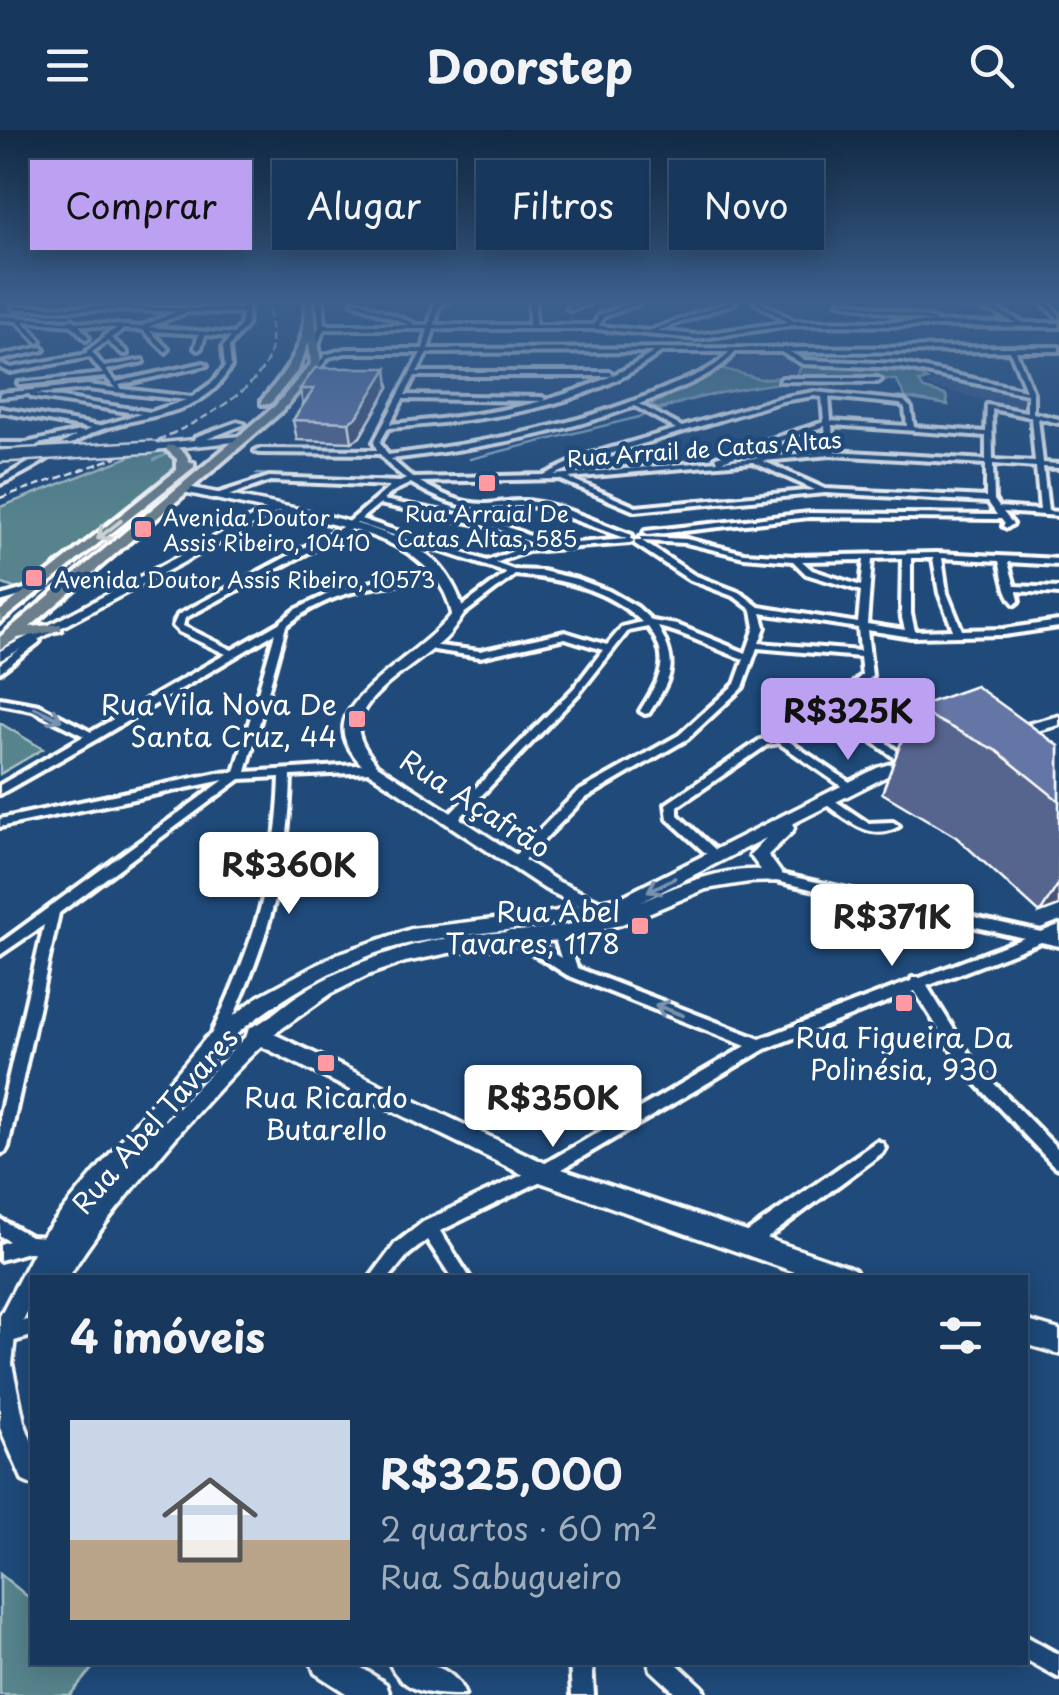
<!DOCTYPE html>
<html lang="pt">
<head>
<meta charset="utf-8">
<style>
  :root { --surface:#17385c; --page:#244365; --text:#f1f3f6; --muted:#9eacbb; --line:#365272; --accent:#bca0f2 }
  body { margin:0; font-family:"Playpen Sans",sans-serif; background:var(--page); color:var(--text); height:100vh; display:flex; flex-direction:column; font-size:38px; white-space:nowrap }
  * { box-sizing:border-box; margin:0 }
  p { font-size:32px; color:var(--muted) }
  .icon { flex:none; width:55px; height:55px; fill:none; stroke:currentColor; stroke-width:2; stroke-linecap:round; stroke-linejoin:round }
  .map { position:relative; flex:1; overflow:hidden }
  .panel { position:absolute; left:30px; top:1145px; width:998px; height:390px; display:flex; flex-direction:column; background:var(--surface); border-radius:0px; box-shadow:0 5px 25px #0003,0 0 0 2px var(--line) }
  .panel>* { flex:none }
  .top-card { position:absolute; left:30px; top:30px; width:1000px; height:90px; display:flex; gap:20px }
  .price { position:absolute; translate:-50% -85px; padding:0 22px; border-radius:10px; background:#fff; color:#222; font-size:32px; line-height:65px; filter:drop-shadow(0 2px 5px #0008) }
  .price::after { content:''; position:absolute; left:50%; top:60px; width:30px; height:22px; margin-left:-15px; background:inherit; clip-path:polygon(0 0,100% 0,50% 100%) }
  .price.active { background:var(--accent); color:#111 }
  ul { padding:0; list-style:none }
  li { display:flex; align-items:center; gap:30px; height:250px; padding:0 40px }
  li span { display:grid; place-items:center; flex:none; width:280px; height:200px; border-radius:0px; color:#555 }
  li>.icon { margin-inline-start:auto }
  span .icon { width:120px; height:120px; fill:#fffc; stroke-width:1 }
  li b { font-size:42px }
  h2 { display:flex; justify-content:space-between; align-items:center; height:120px; padding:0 40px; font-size:42px }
  .pill { padding:0 35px; border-radius:0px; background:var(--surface); box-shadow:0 5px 25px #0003,0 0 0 2px var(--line); font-size:35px; line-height:90px }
  .pill.active { background:var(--accent); color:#111 }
  header { display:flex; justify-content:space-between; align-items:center; height:130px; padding:0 40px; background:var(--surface); font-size:45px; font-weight:700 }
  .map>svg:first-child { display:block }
  .built { fill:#345787 }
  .green { fill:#56838c; stroke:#aac1c6; stroke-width:2.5 }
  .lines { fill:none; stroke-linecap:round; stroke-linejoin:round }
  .stream { stroke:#91b2c8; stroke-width:2.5 }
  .street-casing { stroke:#fff; stroke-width:8 }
  .secondary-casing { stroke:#fff; stroke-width:7 }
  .primary-casing { stroke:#fff; stroke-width:8 }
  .street { fill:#1f4a7a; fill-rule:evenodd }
  .secondary { fill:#1f4a7a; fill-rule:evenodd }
  .primary { fill:#6b7e8b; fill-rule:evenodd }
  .rail { stroke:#fff; stroke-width:2.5; stroke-dasharray:8 4; stroke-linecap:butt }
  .secondary-bridge-casing { stroke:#fff; stroke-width:16; stroke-linecap:butt }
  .secondary-bridge { stroke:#1f4a7a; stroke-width:11 }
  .wall { fill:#56658e; stroke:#fff; stroke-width:2.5 }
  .shaded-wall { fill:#465374; stroke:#fff; stroke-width:2.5 }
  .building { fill:#6476a5; stroke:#fff; stroke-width:2.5 }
  .oneway { stroke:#cbd2d6 }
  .oneway2 { stroke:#7992af }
  .poi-dot { fill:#ff9aa2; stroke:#1f4a7a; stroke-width:4 }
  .labels { text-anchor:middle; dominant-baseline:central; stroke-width:9; stroke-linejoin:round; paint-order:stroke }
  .far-street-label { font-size:22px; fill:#fff; stroke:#1f4a7a }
  .far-poi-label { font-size:22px; fill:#fff; stroke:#1f4a7a; text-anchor:start }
  .poi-label { font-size:28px; fill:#fff; stroke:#1f4a7a; text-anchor:end }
  .street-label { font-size:28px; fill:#fff; stroke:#1f4a7a }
</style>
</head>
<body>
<header><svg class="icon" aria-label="menu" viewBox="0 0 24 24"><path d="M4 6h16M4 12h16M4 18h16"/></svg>Doorstep<svg class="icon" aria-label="search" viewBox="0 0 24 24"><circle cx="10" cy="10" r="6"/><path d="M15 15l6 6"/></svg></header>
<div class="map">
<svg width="1059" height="1565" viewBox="0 0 1059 1565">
  <rect width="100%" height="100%" fill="#1f4a7a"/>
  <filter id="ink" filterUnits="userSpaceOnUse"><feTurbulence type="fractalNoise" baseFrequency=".01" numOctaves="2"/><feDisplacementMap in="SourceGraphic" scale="20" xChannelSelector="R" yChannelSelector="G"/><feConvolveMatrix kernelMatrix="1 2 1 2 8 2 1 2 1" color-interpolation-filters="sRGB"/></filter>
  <g filter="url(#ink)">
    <!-- built -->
    <g class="built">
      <path d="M749,223L780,224L803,235L795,246L760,249L721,238Z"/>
      <path d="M939,245L1026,265L1025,280L926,256Z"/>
    </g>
    <!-- green -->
    <g class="green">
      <path d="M803,235L915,243L927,250L919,252L924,259L946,265L948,275L906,268L896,250C810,245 740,255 657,279L651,275L721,238L760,249L795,246Z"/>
      <path d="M149,319L180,324L178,335L31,453L16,459L0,453V377Z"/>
      <path d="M0,593L43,619L0,644Z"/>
      <path d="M0,1444L32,1470V1532L97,1533L70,1565H0Z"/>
    </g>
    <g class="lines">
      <!-- stream -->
      <g class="stream">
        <path d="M470,329L639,287L701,266"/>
        <path d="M154,330L170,323"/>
        <path d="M256,344L321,348"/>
      </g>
      <!-- street casing -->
      <g class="street-casing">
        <g id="street">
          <path d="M242,172H248L247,195L229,217L231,237C227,243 222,250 217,256C184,290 129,285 88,305C58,320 31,342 0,354V349L76,306L38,314L35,317H0V313H26L80,301L83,302L91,299L0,282V278L99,296L141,284L32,267L29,264L0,267V263L87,255L115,258L106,247L21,255L18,253L103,244L90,227L10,242L0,238V234L11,238L87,224V221L104,208V206L117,198L79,195L89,208L86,210L72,195L23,191L41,211L38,213L17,191L0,190V186L69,191L72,189L76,192L140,197L178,181L15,179L13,176L242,179ZM187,182L242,183L241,195L234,204L148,197ZM124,199L143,200L166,222L168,219L150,201L199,204L195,218L198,220L201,218L205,205L231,207L223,217L225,237L213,252L192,267L122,259L119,255L207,235L204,233L116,252L106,240L143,232V230L104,237L92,222L107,211L123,224H127V222L111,208ZM87,259L186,270L151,282L36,264Z"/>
          <path d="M317,172H323L325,195H409L352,172H360L413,193V195H429L434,175L440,172H449L439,176L435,195H529V172H535V195H594L599,185L635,172H643L603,187L599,196L649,201L728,172H736L657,201L696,205L788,192L754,172H761L794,191L1016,193L992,181L945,172H958L995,179L1025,193H1059V197L794,195L696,209L596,199H434L428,219L1059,217V221H1016L1033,263V283L1059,289V293L1038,288L1043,333L1059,334V338L1043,337L1048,381L1059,382V386L1003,382L1013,394L1007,398L1003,396L1005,394L1001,389L809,387L648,405L644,403L645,401L809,383L997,385L988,372L825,363L635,381L559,349L420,352C441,364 463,375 487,374C503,373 519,369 534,372C568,377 600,394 632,405L631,409L634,411L630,413L528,421L495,433L514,440L542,441L577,449L609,461L637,477L652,491L677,495L746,523L755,497L752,480L735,467L688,449L635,414V410H641V407H644L686,409L744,423L795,426L937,423L1059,429V435L1008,432L1015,456L1059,458V464L1017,461L1019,471L1015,474C1005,465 1003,445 999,431L942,428L947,463L962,500L1004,499L1059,491V497L1004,505L911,507L867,500L872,546L850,568L849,578L861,593L911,632L912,634L907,637L853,597L839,578L841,565L862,545L860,527L757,518L743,557L687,609L584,669L520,734H512L510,731L512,728L576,663L679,605L735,554L744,529C715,520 688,503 658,497C680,536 671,548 649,583L645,584L640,581C659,550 673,530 648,497L628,501L580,562L457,691H449L447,688L449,685L574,558L603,520L565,508L480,527L434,520L429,517L431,515L480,521L565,502L607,515L622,497L642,492C608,459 561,448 515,445L461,486H455V482L507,443L357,393L350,400L185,488L183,496L232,520L279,493L295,480L332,462L377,451L443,445V449L440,450C384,453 330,459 286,496L246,642L372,634L377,638L372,642L291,646C289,745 264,823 222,911L217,913L212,911L210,907C252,819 277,745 280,647L240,649L59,783L8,1017L5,1022L0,1024V984L44,795L0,825V813L224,650L0,697V689L217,643L235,642L275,503L97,609L0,664V655L84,606L32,580L0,574V568L39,575L91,602L226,524L179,502L173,496L178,485L344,396L391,356L270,351L219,369H213V365L269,347L400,352L406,349L390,336L380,324L259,323L255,321L259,319L377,320L374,312L421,223H345L329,227L315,244H311L325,225L345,219H423L428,199H324L317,217L314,219L311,217L319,197ZM1010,221L1026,260L902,234L804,230L790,222ZM654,222C574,275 484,285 390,294L403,269L542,271L545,269L542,267L405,265L415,246H610L613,244L610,242H417L427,223ZM661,222H729C715,240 691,247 670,256C580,296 485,313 388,325L380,312L388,298C480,290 585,281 661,222ZM735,222H781L803,234L902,238L1027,264V282L987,275L986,302L914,297L911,278L904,271L814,262L779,268L682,297L639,274C666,264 719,245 735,222ZM814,266L822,267L824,292L716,327L718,331L554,345L590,330L782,271ZM829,267L900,274L905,278L907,296L831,291ZM635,276L676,299L584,326L544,345L413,348L391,329C474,319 556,305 635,276ZM992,279L1031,287L1035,332L993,330ZM832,295L986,306V330L834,321ZM825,296L827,321L722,331ZM831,325L986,334V367L825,359L763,331ZM753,332L815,360L636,377L569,348ZM993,334L1036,337L1040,380L999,377L994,370ZM411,353C432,366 456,377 481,378C500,379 519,374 539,377L627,409L551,415L498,393L383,370L394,361ZM379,374L493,397L539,416L524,417L487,431L361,389ZM642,411L686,413L744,427L793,431L806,444L861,461L858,493L759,477L741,463L694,445ZM902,428L901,484L905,500L867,494L872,429ZM911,428H933L939,463L953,500L915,501L911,484ZM864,430L861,456L812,440L802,431ZM761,483L858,498L860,521L759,513L765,497Z"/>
          <path d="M585,172H594L570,180L567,178Z"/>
          <path d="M838,172H850L936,190L933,192Z"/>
          <path d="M1041,172H1047L1059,184V189Z"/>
          <path d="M42,217L44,220L0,230V226Z"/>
          <path d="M782,248H878L881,250L878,252L780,251Z"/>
          <path d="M35,456L38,457V461L0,472V466Z"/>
          <path d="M35,508L40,511L38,513L0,542V534Z"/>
          <path d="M781,606L857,657L851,661L847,660L779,613L767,615L678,676V685L721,725L715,729L711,728L668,689L666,674L760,610Z"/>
          <path d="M828,666L868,693L893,692L899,696C870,713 847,689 824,673L822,670Z"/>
          <path d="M776,743L1041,802L1059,795V816L1041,812L927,856L976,935L1059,1020V1038L1054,1036L966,943L915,861L765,919L547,1048L440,1101L470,1148H452L427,1110L407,1126L389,1148H370L395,1114L423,1092L537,1038L746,916L567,845L507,807L506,804L507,801H517L561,828L553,803L554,800H564L577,838L760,909L911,851L912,848H920L1024,808L772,750L770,747L772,744Z"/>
          <path d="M877,1011L882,1013L885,1018L882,1023L751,1120L745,1122L739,1120L737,1114L739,1108Z"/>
          <path d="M0,1089L30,1106L49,1107L55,1109L57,1115L55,1121L49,1123L28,1122L0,1130V1114L9,1111L0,1106Z"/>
          <path d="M32,1189V1206L0,1215V1197Z"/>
          <path d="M1025,1506L1059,1525V1548L1025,1529Z"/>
          <path d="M570,1532H592L594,1565H572Z"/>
          <path d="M649,1532H675L702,1557L705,1565H678L651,1540Z"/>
        </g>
      </g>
      <!-- secondary casing -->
      <g class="secondary-casing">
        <g id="secondary">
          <path d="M237,292L245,294L207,309L242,306L245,307V311L153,320L148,317L153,314L194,310L195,307Z"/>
          <path d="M183,356C247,370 378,388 428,425C446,439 460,463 464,484C458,493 452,502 445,509C422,531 366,561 359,592C356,609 368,622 377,635L557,751L600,771L621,767L877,638L909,628L914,630L917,633L914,636L887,646L792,694L794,698L792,702L768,725L784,747L782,751L749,752L706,759L622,794L567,809L449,823L405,832L368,845L332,863L274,904L547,1034L847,1136L855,1140L859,1148H812L534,1050L261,916C220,955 183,998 147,1042C119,1076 91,1109 68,1148H32V1172L15,1207L12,1234L24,1292L32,1312V1355L23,1351L0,1298V1186L41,1107L206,908L259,866L337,824L411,799L553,782L579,776L545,759L367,641C356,628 341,613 344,594C350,560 428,516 452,484C436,408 341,397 278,382L0,530V521L266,380L179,361L178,359ZM766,708L750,725L761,740C718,738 679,755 641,772ZM597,785L602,787C535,807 463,798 397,820C363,831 330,844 300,864C283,874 267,892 249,898L247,905L156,1000C176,974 196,947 218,922C259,877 356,822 416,812C477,802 537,799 597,785Z"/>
          <path d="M1059,586V595L1011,608L1004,603L1006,600Z"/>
          <path d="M1025,1190L1059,1200V1224L1025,1214Z"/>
          <path d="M311,1532H353L386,1554L390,1565H349L315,1543Z"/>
          <path d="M389,1532C420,1532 452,1532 465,1565C435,1565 403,1565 389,1532Z"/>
        </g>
      </g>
      <!-- primary casing -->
      <g class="primary-casing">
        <g id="primary">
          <path d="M305,172H313L321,234L283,280L30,497L61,494V500L18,508L0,519V507L7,501L275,276L311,234L309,211L298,240L270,274H262V270C287,241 309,211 305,172Z"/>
          <path d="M167,316C176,314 188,323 189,332L194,333V337L0,492V481L177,340V329L167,320Z"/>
        </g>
      </g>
      <!-- street -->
      <use href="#street" class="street"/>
      <!-- secondary -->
      <use href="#secondary" class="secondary"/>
      <!-- primary -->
      <use href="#primary" class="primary"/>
      <!-- rail -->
      <path class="rail" d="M0,368C68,343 231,298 266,233C275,216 270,191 268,172"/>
      <!-- secondary-bridge casing -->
      <g class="secondary-bridge-casing">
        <path id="secondary-bridge" d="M0,326L153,317"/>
      </g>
      <!-- secondary-bridge -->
      <use href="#secondary-bridge" class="secondary-bridge"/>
    </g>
    <!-- wall -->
    <g class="wall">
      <path d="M389,257L360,307L352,312L297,310L293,290L303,276L300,259Z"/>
      <path d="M914,578L1059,616V776L1040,783L956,707L882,663Z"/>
    </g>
    <!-- shaded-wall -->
    <g class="shaded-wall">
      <path d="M387,238L389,257L360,307L352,312L349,292Z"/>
      <path d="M1059,753V776L1040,783Z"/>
    </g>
    <!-- building -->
    <g class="building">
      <path d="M315,238H387L357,287L349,292L293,290L314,259H300Z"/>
      <path d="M976,556L1059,616V671L997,621L914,578Z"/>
    </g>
    <!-- one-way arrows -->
    <defs><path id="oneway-shaft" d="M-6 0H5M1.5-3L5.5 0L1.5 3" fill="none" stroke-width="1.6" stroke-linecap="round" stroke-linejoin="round" transform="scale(2.5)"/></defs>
    <use class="oneway" href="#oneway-shaft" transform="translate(109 400) rotate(142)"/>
    <g class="oneway2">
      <use href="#oneway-shaft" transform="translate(48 584) rotate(26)"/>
      <use href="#oneway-shaft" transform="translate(661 755) rotate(153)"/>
      <use href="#oneway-shaft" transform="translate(669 880) rotate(-159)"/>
    </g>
  </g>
  <!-- sky -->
  <linearGradient id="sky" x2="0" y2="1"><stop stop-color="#112943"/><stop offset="0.44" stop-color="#3c608d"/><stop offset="1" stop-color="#3c608d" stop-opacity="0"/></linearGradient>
  <rect width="1059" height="391" fill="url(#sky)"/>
  <!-- markers -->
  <g class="poi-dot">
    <rect x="477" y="343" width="20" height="20" rx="5"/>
    <rect x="133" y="389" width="20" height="20" rx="5"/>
    <rect x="24" y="438" width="20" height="20" rx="5"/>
    <rect x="347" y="579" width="20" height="20" rx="5"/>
    <rect x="630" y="786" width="20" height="20" rx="5"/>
    <rect x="894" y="863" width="20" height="20" rx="5"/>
    <rect x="316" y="923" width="20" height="20" rx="5"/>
  </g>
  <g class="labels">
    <!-- far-street labels -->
    <g class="far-street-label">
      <text transform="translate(704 318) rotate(-4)">Rua Arrail de Catas Altas</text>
    </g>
    <!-- far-poi labels -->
    <g class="far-poi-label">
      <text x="487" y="382" text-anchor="middle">Rua Arraial De<tspan x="487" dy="25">Catas Altas, 585</tspan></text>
      <text x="163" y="386">Avenida Doutor<tspan x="163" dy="25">Assis Ribeiro, 10410</tspan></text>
      <text x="54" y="448">Avenida Doutor Assis Ribeiro, 10573</text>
    </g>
    <!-- poi labels -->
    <g class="poi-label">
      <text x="337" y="573">Rua Vila Nova De<tspan x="337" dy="32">Santa Cruz, 44</tspan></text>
      <text x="620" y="780">Rua Abel<tspan x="620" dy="32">Tavares, 1178</tspan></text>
      <text x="904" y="906" text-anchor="middle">Rua Figueira Da<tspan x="904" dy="32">Polinésia, 930</tspan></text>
      <text x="326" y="966" text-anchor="middle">Rua Ricardo<tspan x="326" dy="32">Butarello</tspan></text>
    </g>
    <!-- street labels -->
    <g class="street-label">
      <text transform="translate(476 673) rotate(33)">Rua Açafrão</text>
      <text transform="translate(154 990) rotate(-49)">Rua Abel Tavares</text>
    </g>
  </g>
</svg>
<b class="price active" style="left:848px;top:633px">R$325K</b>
<b class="price" style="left:289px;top:787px">R$360K</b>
<b class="price" style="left:892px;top:839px">R$371K</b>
<b class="price" style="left:553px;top:1020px">R$350K</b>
<div class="top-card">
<a class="pill active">Comprar</a>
<a class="pill">Alugar</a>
<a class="pill">Filtros</a>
<a class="pill">Novo</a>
</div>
<section class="panel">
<h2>4 imóveis<svg class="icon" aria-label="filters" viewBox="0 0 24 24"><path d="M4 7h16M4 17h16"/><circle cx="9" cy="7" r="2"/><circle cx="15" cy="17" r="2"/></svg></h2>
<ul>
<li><span style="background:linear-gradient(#c9d6e8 60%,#b9a48a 0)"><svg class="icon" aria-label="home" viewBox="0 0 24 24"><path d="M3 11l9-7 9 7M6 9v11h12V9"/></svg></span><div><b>R$325,000</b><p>2 quartos · 60 m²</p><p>Rua Sabugueiro</p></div></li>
</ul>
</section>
</div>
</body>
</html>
